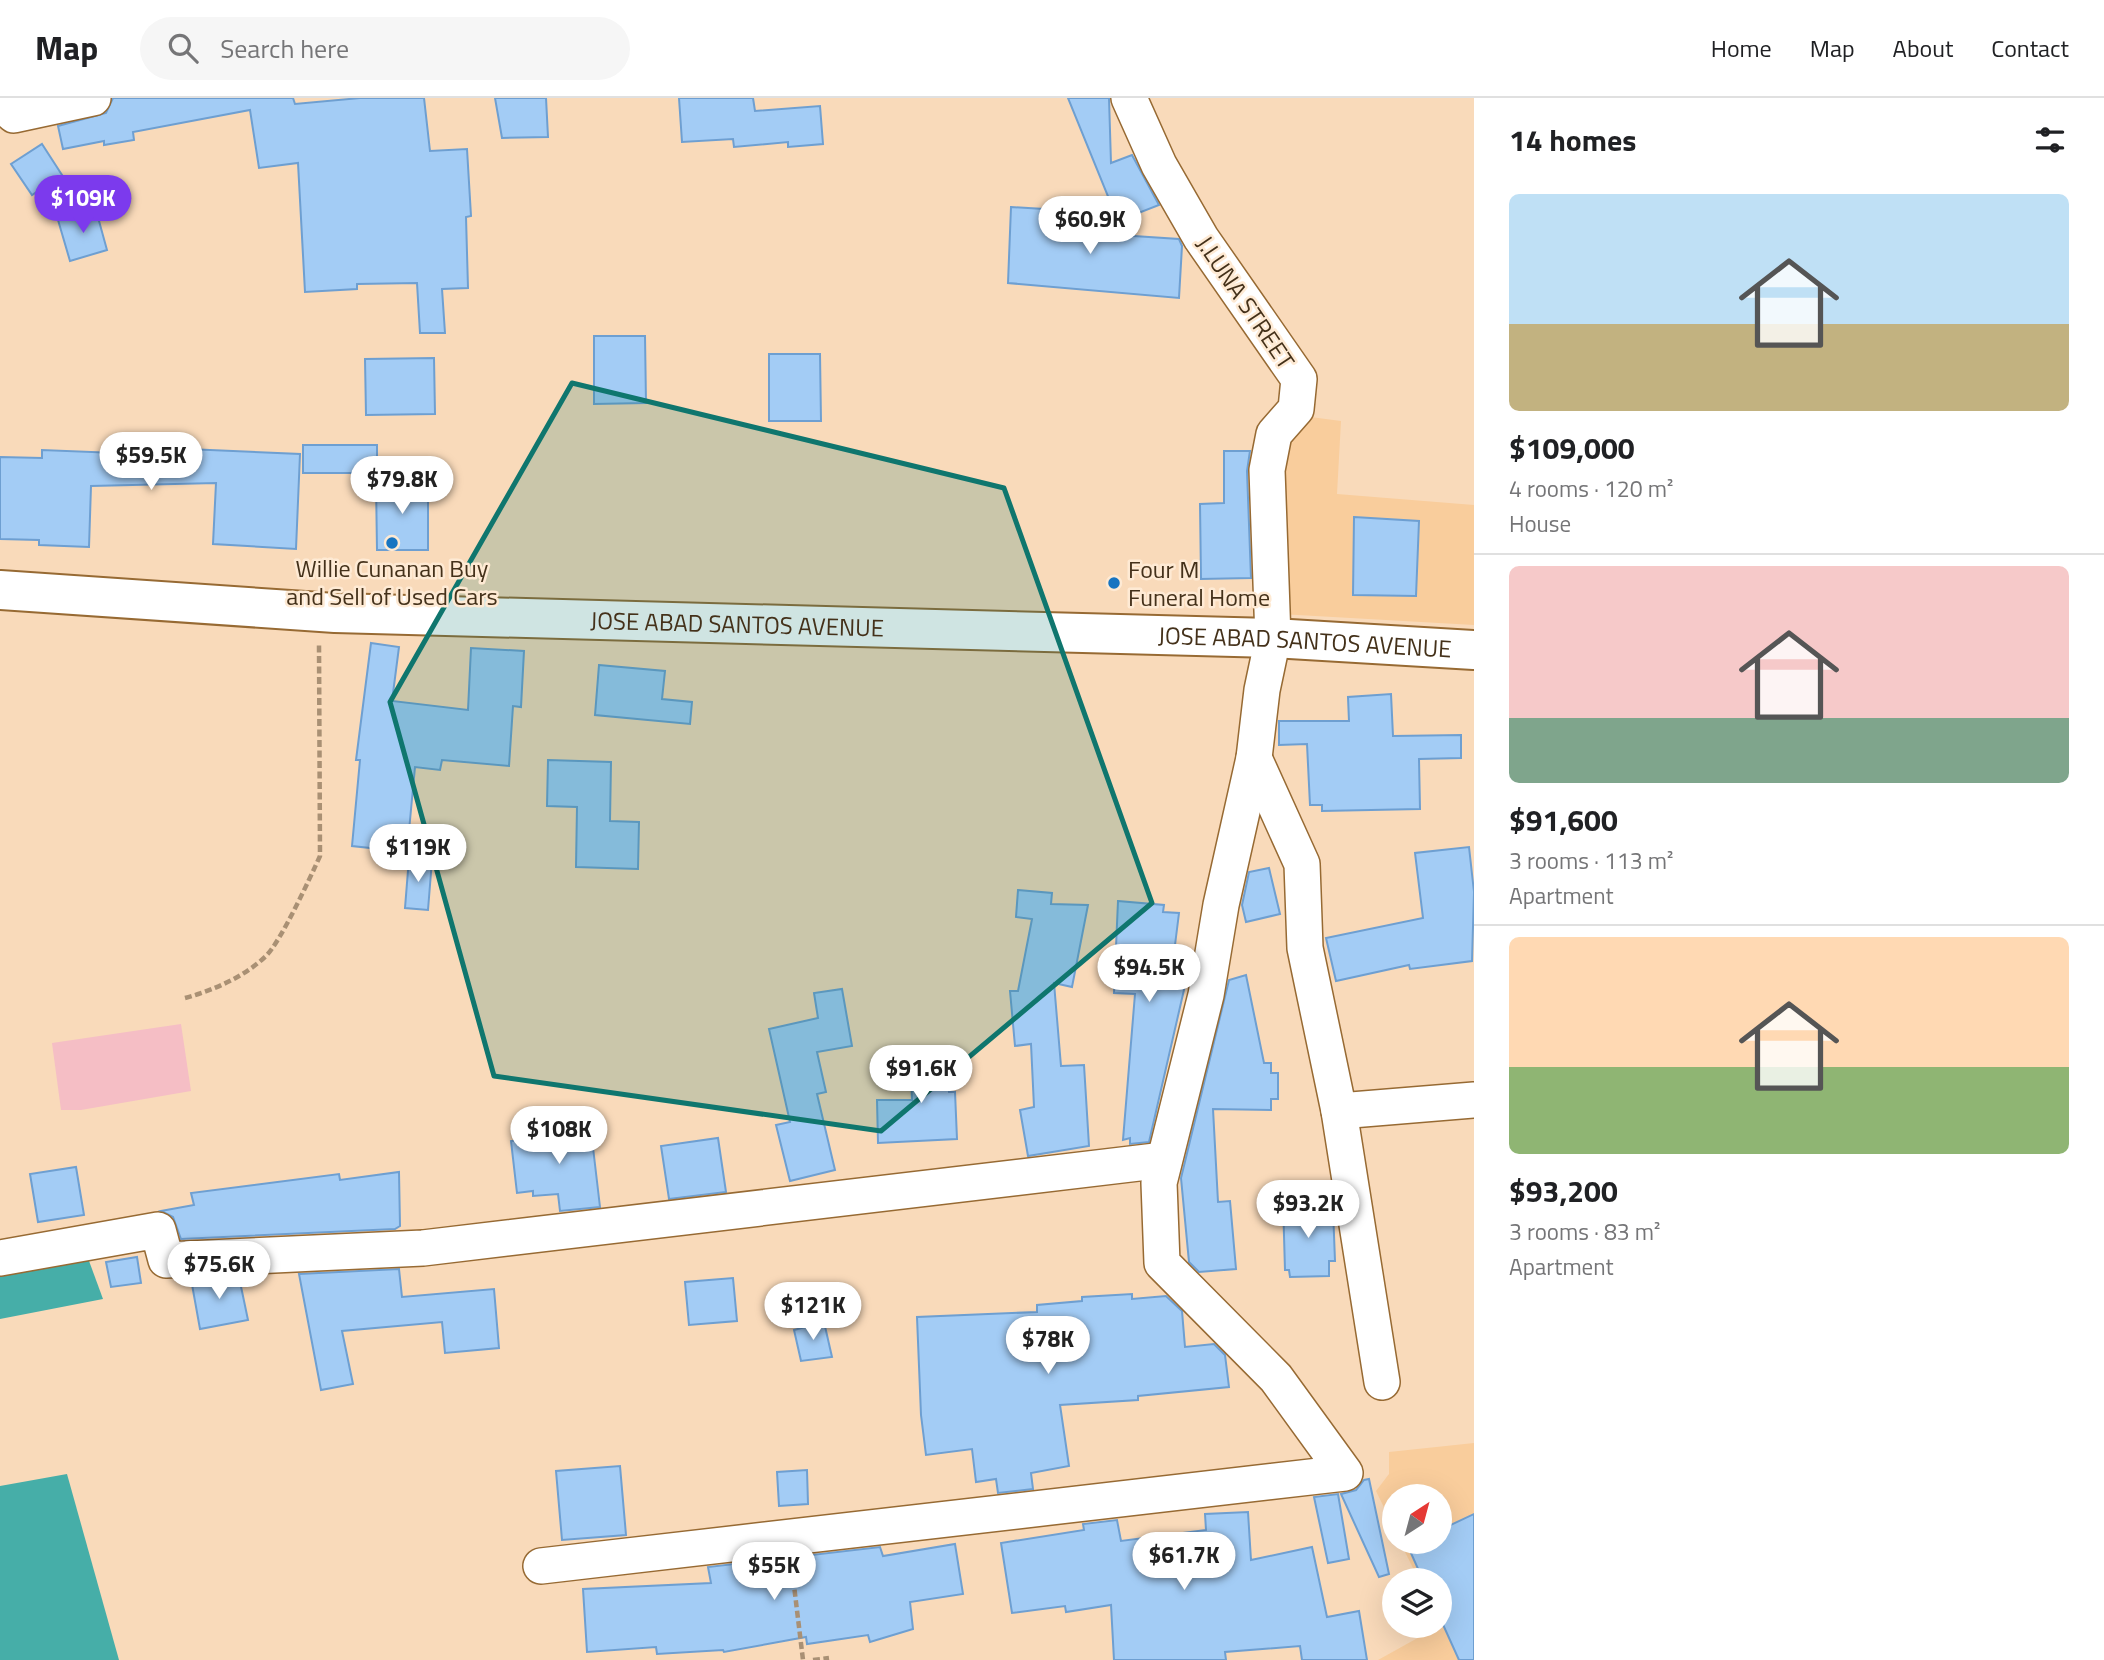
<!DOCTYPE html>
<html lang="en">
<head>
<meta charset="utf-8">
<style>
  :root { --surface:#fff; --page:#f6f6f6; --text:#202124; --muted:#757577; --line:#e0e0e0; --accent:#7c3aed }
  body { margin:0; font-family:"Titillium Web",sans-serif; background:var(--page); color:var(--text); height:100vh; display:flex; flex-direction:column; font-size:26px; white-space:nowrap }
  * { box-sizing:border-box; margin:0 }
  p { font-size:23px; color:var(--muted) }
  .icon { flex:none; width:38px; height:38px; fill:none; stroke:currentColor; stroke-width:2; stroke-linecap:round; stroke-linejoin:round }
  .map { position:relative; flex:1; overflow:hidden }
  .details { display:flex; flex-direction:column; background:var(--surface); width:630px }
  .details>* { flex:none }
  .needle { width:46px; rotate:36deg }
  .tools { position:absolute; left:1382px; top:1386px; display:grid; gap:14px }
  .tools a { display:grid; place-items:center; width:70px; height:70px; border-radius:50%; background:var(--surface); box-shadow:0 7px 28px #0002; font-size:35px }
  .price { position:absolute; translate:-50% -60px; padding:0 16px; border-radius:24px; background:#fff; color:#222; font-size:23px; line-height:46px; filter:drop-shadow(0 2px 4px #0008) }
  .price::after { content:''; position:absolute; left:50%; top:42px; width:21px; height:16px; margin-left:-10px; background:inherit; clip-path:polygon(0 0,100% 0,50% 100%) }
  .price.on { background:var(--accent); color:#fff }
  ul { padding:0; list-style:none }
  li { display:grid; align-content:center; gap:14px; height:371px; padding:0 35px }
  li+li { border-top:2px solid var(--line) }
  li span { display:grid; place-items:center; height:217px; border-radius:10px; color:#555 }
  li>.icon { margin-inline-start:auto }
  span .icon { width:126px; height:126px; fill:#fffc; stroke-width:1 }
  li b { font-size:30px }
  h2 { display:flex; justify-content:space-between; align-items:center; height:84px; padding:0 35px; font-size:30px }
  header { display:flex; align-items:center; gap:42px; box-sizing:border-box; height:98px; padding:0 35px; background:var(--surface); border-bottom:2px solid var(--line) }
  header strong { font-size:33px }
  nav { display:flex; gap:38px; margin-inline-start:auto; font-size:24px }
  .search { width:490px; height:63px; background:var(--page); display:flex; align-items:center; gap:18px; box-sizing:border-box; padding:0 24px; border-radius:38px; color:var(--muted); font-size:26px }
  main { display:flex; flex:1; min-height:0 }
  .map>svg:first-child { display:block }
  .built { fill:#f9cd9c }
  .green { fill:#f5bec5 }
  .water { fill:#46aea8 }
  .building { fill:#a3ccf5; stroke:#6e9fd1; stroke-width:2 }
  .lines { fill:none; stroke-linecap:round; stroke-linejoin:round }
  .street-casing { stroke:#976a33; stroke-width:38 }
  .primary-casing { stroke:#976a33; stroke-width:42 }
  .path { stroke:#a99074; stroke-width:4.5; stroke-dasharray:7 3.5; stroke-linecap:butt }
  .street { stroke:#fff; stroke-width:35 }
  .primary { stroke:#fff; stroke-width:38 }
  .marked { fill:#0f766e; fill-opacity:0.2; stroke:#0f766e; stroke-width:5; stroke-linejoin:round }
  .poi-dot { fill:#1774c1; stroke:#feead4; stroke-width:2.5 }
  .labels { text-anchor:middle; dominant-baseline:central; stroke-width:5; stroke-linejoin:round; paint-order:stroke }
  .street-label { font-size:24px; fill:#44311a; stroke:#feead4 }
  .poi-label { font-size:24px; fill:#44311a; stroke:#feead4 }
</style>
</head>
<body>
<header>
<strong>Map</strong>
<div class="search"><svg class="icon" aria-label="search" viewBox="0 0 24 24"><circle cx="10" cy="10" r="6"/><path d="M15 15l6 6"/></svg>Search here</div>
<nav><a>Home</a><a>Map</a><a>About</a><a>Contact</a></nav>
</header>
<main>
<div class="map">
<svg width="1474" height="1562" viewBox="0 0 1474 1562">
  <rect width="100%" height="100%" fill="#f9daba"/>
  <!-- built -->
  <g class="built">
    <path d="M1303,318L1341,323L1337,396L1474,407V527L1280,516L1272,373Z"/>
    <path d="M1474,1345V1562H1378L1441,1527L1440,1482H1419L1400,1444H1440V1398H1395V1432L1376,1393L1389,1376V1354Z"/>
  </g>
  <!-- green -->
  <path class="green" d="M181,926L191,993L81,1012H61L52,945Z"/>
  <!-- water -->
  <g class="water">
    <path d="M85,1152L103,1201L0,1221V1174Z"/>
    <path d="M67,1376L119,1562H0V1388Z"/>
  </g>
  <!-- building -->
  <g class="building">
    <path d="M113,0H293L295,6L360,0H424L430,53L467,51L471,118L466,119L468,190L442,191L445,235H420L417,185L357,186V191L305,194L298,65L259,70L250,12L133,34L134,42L104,47V43L63,51L58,28L106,15Z"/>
    <path d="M495,0H546L548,39L502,40Z"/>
    <path d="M679,0H753L755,13L820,8L823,46L788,49V44L734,49L733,41L682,44Z"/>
    <path d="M1068,0H1109L1111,65L1132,57L1159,107L1118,123Z"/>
    <path d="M42,46L62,77L32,97L11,66Z"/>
    <path d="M1011,109L1060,112L1059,120L1116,124L1088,135L1179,141L1182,148L1179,200L1008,185Z"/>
    <path d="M96,112L107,152L70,163L58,122Z"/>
    <path d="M594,238H645L646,305L594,306Z"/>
    <path d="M769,256H820L821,323H769Z"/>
    <path d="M434,260L435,316L366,317L365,261Z"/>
    <rect x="303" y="347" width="74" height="28"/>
    <path d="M141,349L300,356L296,451L213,446L216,385L91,388L89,449L39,447V442L0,441V359L42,360V352L141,356Z"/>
    <path d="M1224,353H1250L1247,373L1251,480L1201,481L1200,406L1224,405Z"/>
    <path d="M376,385H428V452H377Z"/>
    <path d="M1354,419L1419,423L1416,498L1353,497Z"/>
    <path d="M371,545L399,549L392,603L468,612L471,550L524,553L521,609L513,608L509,668L442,662L440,672L415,669L407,754L352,748L360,662H356Z"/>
    <path d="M599,567L665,573L662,601L692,604L690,626L595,617Z"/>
    <path d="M1391,596L1393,638L1461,637V660L1419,661L1420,711L1322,713V707H1310L1307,646L1279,647V623H1349L1348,599Z"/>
    <path d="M548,662L611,664L610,723L639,724L638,771L576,769L577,709L547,708Z"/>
    <path d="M1469,749L1474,794L1472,863L1410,871L1409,867L1336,883L1326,840L1423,820L1415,755Z"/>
    <path d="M409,760L432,762L428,812L405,810Z"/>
    <path d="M1269,770L1280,816L1246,824L1242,807L1249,774Z"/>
    <path d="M1018,792L1052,795L1051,806L1088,807L1072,889L1054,885L1061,968L1084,967L1089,1048L1028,1058L1020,1012L1034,1009L1031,946L1015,948L1010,893H1018L1032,821L1016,819Z"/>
    <path d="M1118,803L1164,807L1163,814L1179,815L1174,855L1192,857L1149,1044L1130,1046V1040L1123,1042L1135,896L1114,895Z"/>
    <path d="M1246,877L1264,965H1271V975H1278V1001H1271V1012L1213,1011L1218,1104L1230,1103L1236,1171L1199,1174L1189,1164L1181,1080L1229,882Z"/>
    <path d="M842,891L852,948L817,954L826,994L817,996L835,1072L790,1083L776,1027L790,1024L769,931L818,920L814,895Z"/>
    <path d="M939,951L940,977L948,976L949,994H955L957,1041L878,1045L877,1002H912L910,952Z"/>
    <path d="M590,1024L600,1109L560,1113L558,1096L533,1098V1093L517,1095L511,1043L552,1038L550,1028Z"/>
    <path d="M718,1040L726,1094L669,1101L661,1048Z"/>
    <path d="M76,1069L84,1117L38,1124L30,1076Z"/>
    <path d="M399,1074L400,1128L395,1131L181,1141L173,1119L161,1113L194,1107L191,1095L339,1076L340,1082Z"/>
    <path d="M1283,1103H1309V1112L1333,1111L1335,1163H1329V1178L1290,1179L1289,1172H1285Z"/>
    <path d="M137,1159L141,1185L111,1189L106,1164Z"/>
    <path d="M399,1171L402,1199L494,1191L499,1250L445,1255L442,1224L342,1233L353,1286L321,1292L299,1176Z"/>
    <path d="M239,1179L248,1222L200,1231L191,1181Z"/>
    <path d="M733,1180L737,1223L689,1227L685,1184Z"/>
    <path d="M1132,1196V1201L1166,1198L1182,1213L1185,1249L1214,1246L1225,1257L1229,1289L1138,1298V1302L1060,1307L1069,1368L1031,1375L1033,1391L998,1395L996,1381L976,1384L972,1351L926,1357L921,1317L917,1219L1037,1214V1207L1082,1203V1199Z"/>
    <path d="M824,1224L832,1259L801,1263L794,1232Z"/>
    <path d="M620,1368L626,1437L562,1442L556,1373Z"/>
    <path d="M807,1372L808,1406L779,1408L777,1374Z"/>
    <path d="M1369,1381L1389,1476L1379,1479L1341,1396L1356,1392L1364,1382Z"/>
    <path d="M1338,1396L1349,1461L1328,1465L1314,1399Z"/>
    <path d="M1248,1414L1251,1462L1312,1449L1327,1519L1359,1513L1367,1562H1302L1300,1548L1225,1554L1226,1562H1114L1111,1507L1066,1514L1065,1508L1012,1515L1001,1445L1084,1432L1083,1426L1117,1422L1121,1443L1206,1432L1205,1416Z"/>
    <path d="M1474,1416V1562H1459L1440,1520V1482H1423L1406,1444H1440V1432Z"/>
    <path d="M955,1446L963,1496L910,1504L913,1531L870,1544L868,1537L807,1546L806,1539L724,1554L723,1552L657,1556L656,1549L587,1554L583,1491L711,1485L708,1469L880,1449L883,1458Z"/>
  </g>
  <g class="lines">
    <!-- street casing -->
    <g class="street-casing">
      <g id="street">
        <path d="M0,5L14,17L93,0"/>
        <path d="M1254,660L1302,766L1305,850L1339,1013L1382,1284"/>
        <path d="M1339,1013L1474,1002"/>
        <path d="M0,1160L158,1132L166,1162L423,1150L1164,1062"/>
        <path d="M541,1468L1345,1375L1276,1280L1162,1165L1159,1085L1206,897L1221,807L1254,660L1262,592L1273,540L1267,372L1274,336L1296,311L1299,281L1201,140L1159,67L1129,0"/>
      </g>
    </g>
    <!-- primary casing -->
    <g class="primary-casing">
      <g id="primary">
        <path id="s1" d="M0,492L335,515L1273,540L1474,552"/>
      </g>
    </g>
    <!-- path -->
    <g class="path">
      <path d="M185,900C214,892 244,879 266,858C281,843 310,780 320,758L319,547"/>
      <path d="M792,1471L803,1562"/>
      <path d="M813,1562L829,1560"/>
    </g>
    <!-- street -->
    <use href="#street" class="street"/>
    <!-- primary -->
    <use href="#primary" class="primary"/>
  </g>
  <!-- marked area -->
  <path class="marked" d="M572,285L1004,390L1152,805L881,1033L494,978L390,604Z"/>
  <!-- markers -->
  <g class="poi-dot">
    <circle cx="392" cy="445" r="7"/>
    <circle cx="1114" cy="485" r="7"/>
  </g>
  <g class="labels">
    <!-- street labels -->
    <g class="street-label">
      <text transform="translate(1246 204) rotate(56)">J.LUNA STREET</text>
      <text stroke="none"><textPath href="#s1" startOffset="738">JOSE ABAD SANTOS AVENUE</textPath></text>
      <text stroke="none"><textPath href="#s1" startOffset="1306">JOSE ABAD SANTOS AVENUE</textPath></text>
    </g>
    <!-- poi labels -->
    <g class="poi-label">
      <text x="392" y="470">Willie Cunanan Buy<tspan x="392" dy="28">and Sell of Used Cars</tspan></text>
      <text x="1128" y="471" text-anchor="start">Four M<tspan x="1128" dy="28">Funeral Home</tspan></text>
    </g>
  </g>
</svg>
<div class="tools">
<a><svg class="needle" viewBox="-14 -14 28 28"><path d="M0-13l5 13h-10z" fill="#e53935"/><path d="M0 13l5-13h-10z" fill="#757577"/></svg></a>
<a><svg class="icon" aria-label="layers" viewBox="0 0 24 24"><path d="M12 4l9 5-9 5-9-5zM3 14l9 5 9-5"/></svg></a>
</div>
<b class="price on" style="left:83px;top:137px">$109K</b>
<b class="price" style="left:1090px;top:158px">$60.9K</b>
<b class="price" style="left:151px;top:394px">$59.5K</b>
<b class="price" style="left:402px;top:418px">$79.8K</b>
<b class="price" style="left:418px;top:786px">$119K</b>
<b class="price" style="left:1149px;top:906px">$94.5K</b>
<b class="price" style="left:921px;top:1007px">$91.6K</b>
<b class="price" style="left:559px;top:1068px">$108K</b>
<b class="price" style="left:1308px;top:1142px">$93.2K</b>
<b class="price" style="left:219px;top:1203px">$75.6K</b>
<b class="price" style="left:813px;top:1244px">$121K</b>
<b class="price" style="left:1048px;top:1278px">$78K</b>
<b class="price" style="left:1184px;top:1494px">$61.7K</b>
<b class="price" style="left:774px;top:1504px">$55K</b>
</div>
<section class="details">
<h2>14 homes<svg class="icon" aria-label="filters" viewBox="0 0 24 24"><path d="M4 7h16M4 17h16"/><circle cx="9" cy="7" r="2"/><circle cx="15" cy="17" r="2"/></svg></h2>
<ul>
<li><span style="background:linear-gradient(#bfe0f5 60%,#c2b280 0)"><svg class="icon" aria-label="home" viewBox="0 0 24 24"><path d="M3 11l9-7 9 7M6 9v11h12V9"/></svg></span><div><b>$109,000</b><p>4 rooms · 120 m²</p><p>House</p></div></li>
<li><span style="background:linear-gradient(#f6c9c9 70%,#7fa58c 0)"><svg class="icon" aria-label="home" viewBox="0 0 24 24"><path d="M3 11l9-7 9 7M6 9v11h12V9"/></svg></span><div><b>$91,600</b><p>3 rooms · 113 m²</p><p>Apartment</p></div></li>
<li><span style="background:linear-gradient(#ffd9b3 60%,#8fb573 0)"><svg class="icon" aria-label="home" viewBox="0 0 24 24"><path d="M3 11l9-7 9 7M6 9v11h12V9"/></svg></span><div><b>$93,200</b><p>3 rooms · 83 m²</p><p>Apartment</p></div></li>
</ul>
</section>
</main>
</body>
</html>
